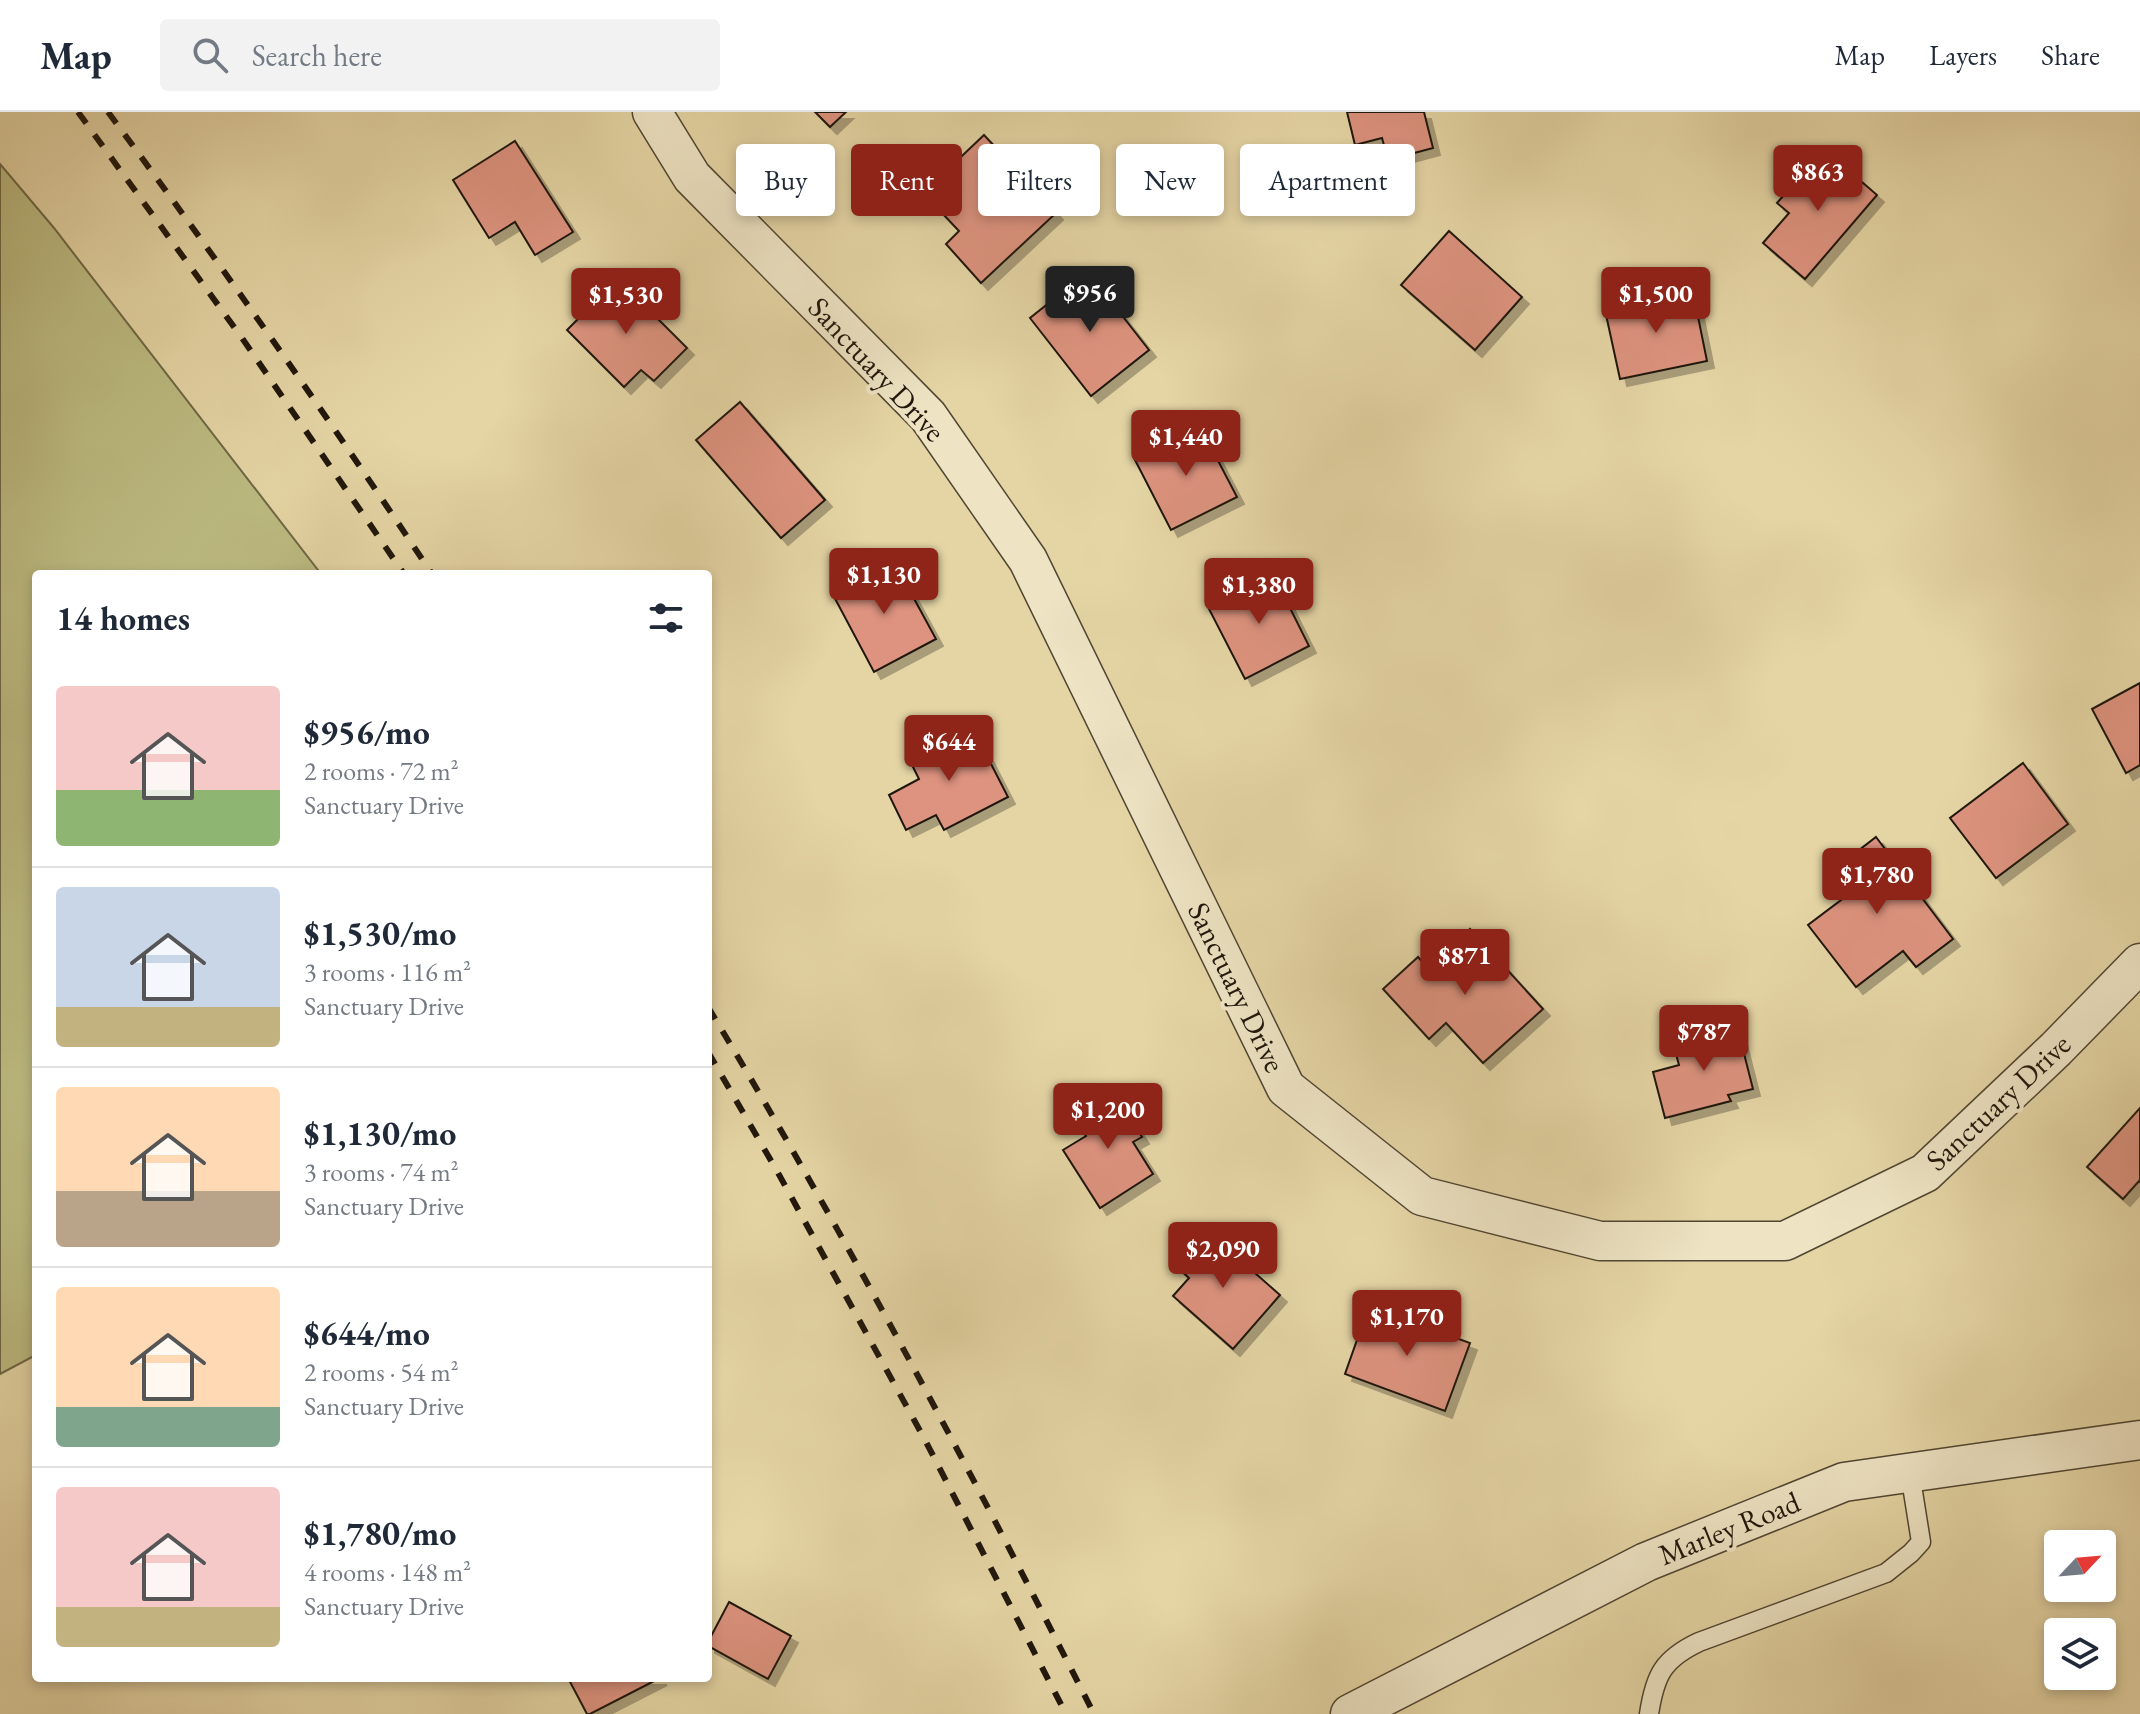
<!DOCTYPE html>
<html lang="en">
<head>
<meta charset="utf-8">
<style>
  :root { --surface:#fff; --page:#f2f2f3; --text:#1f2937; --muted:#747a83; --line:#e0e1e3; --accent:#8f2418 }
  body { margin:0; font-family:"EB Garamond",serif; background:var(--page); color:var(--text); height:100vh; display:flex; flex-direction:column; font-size:30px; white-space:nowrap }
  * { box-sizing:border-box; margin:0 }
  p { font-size:26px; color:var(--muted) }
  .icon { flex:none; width:44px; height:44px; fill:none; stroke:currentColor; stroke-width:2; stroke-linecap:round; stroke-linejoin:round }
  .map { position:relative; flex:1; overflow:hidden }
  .drawer { position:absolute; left:32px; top:458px; width:680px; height:1112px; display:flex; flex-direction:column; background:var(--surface); border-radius:8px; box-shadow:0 4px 12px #0003 }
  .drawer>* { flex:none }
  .top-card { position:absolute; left:736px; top:32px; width:760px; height:72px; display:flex; gap:16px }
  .needle { width:52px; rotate:64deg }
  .buttons { position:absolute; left:2044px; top:1418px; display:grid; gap:16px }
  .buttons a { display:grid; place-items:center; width:72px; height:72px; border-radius:8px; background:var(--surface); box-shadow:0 4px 12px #0003; font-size:40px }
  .price { position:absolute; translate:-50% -68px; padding:0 18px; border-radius:8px; background:var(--accent); color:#fff; font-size:26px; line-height:52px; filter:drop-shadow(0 2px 4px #0008) }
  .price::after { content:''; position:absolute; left:50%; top:48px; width:24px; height:18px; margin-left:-12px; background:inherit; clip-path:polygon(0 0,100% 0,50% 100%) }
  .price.active { background:#222; color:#fff }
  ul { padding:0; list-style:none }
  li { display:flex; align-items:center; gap:24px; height:200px; padding:0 24px }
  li+li { border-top:2px solid var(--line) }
  li span { display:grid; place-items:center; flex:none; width:224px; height:160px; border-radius:8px; color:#555 }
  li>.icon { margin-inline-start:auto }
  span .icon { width:96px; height:96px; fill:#fffc; stroke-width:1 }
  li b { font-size:34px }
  h2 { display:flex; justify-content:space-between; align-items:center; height:96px; padding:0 24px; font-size:34px }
  .tag { padding:0 28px; border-radius:8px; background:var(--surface); box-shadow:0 4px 12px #0003; font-size:28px; line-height:72px }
  .tag.active { background:var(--accent); color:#fff }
  header { display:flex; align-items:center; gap:48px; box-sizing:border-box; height:112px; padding:0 40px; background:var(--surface); border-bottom:2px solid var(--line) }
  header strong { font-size:38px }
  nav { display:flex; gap:44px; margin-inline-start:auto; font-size:28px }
  .search { width:560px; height:72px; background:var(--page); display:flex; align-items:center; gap:20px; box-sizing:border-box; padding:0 28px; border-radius:8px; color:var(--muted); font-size:30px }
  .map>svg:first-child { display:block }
  .green { fill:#bcbb81; stroke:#6e6846; stroke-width:2 }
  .building { fill:#dd937f; stroke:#1f160c; stroke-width:2; filter:url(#shadow) }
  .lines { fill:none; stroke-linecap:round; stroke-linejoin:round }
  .lane-casing { stroke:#504632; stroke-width:21 }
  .street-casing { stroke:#504632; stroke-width:41 }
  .lane { stroke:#eee4c4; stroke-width:18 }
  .street { stroke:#eee4c4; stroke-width:38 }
  .rail { stroke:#1f160c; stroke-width:6; stroke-dasharray:14 14; stroke-linecap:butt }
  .labels { text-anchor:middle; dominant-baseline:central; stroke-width:8; stroke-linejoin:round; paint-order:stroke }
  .street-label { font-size:30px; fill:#1f160c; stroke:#eee4c4 }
</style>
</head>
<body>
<header>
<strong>Map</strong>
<div class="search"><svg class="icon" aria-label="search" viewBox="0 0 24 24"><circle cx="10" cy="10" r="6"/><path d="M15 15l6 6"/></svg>Search here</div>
<nav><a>Map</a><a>Layers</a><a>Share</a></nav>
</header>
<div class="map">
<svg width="2140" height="1602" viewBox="0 0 2140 1602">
  <defs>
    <filter id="shadow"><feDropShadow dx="7" dy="7" stdDeviation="0" flood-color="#0004"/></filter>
  </defs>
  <rect width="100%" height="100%" fill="#e5d5a5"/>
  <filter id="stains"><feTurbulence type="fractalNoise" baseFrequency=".0025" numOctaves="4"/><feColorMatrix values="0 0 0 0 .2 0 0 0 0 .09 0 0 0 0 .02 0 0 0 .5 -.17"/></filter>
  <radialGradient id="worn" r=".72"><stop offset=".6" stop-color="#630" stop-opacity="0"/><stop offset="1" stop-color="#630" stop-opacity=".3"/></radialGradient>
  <!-- green -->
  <path class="green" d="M0,52L54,116L321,462H36V1243L0,1262Z"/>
  <!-- building -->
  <g class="building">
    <path d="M815,0H846L830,15Z"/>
    <path d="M1347,0H1424L1433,36L1388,48L1382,26L1355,33Z"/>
    <path d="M984,23L1056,101L981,171L946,132L959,119L923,81Z"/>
    <path d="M515,29L573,120L535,143L515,110L489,126L453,68Z"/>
    <path d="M1824,37L1877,83L1805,167L1763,131L1789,101L1777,91Z"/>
    <path d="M1449,119L1522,185L1475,238L1401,173Z"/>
    <path d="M1088,160L1149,238L1091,284L1030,206Z"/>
    <path d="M618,167L687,236L654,269L641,258L624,275L567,218Z"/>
    <path d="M1693,180L1707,249L1620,267L1605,198Z"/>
    <path d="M740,290L825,388L781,426L696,328Z"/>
    <path d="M1200,314L1237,385L1171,418L1135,348Z"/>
    <path d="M893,448L936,527L874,560L832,481Z"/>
    <path d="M1273,462L1309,534L1245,567L1208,495Z"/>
    <path d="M2140,571V653L2126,661L2092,597Z"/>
    <path d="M971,613L1008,685L944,718L936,703L906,718L889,683L919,667L908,645Z"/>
    <path d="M2023,651L2068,712L1996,766L1950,706Z"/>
    <path d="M1876,725L1953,827L1916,855L1903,839L1856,875L1808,813L1845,785L1827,763Z"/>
    <path d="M1470,817L1543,897L1483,951L1446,911L1429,927L1383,877L1418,845L1428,856Z"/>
    <path d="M1737,914L1753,977L1728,983L1731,989L1665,1006L1653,960L1679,953L1673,931Z"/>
    <path d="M1114,980L1142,1025L1133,1030L1153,1062L1100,1096L1063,1038L1086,1024L1074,1006Z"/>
    <path d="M2140,996V1070L2139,1069L2123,1087L2087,1055Z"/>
    <path d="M1205,1117L1280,1183L1233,1237L1173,1184L1189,1166L1175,1153Z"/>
    <path d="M1369,1194L1470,1231L1445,1299L1345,1262Z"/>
    <path d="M729,1490L791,1524L768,1567L708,1534V1530Z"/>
    <path d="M568,1566H660L590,1602H587Z"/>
  </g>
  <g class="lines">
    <!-- lane casing -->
    <g class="lane-casing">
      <path id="lane" d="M1649,1602C1655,1563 1663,1547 1699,1530L1886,1461L1911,1441L1921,1430L1910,1361"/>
    </g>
    <!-- street casing -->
    <g class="street-casing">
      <g id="street">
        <path d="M652,0L692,65L928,304L1028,448L1286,976L1422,1084L1600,1129H1785L1925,1061L2056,937L2140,851"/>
        <path d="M1350,1602L1646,1450L1844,1370L2140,1328"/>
      </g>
    </g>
    <!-- lane -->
    <use href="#lane" class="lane"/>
    <!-- street -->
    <use href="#street" class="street"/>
    <!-- rail -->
    <g class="rail">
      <path d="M78,0L242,226L404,462"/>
      <path d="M108,0C220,151 328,305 432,462"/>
      <path d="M708,895C847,1125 973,1363 1094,1602"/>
      <path d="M708,940L777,1059L924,1326L1066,1602"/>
    </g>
  </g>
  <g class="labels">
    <!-- street labels -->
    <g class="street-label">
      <text transform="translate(877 257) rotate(47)">Sanctuary Drive</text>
      <text transform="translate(1237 875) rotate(64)">Sanctuary Drive</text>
      <text transform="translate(1998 990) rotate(-43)">Sanctuary Drive</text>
      <text transform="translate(1729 1416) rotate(-22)">Marley Road</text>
    </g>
  </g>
  <rect width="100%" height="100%" filter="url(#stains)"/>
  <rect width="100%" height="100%" fill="url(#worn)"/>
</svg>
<div class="buttons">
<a><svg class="needle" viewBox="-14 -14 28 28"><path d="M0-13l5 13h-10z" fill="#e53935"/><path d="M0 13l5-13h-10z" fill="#747a83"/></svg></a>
<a><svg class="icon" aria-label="layers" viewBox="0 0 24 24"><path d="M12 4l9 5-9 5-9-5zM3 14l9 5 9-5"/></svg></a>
</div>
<b class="price" style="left:1818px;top:101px">$863</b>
<b class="price active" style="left:1090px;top:222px">$956</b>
<b class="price" style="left:1656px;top:223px">$1,500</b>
<b class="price" style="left:626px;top:224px">$1,530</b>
<b class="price" style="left:1186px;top:366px">$1,440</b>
<b class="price" style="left:884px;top:504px">$1,130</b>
<b class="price" style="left:1259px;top:514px">$1,380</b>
<b class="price" style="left:949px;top:671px">$644</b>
<b class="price" style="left:1877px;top:804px">$1,780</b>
<b class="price" style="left:1465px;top:885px">$871</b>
<b class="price" style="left:1704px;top:961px">$787</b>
<b class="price" style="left:1108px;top:1039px">$1,200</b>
<b class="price" style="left:1223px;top:1178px">$2,090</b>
<b class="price" style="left:1407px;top:1246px">$1,170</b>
<div class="top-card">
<a class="tag">Buy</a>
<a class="tag active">Rent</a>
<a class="tag">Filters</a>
<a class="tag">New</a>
<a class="tag">Apartment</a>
</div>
<section class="drawer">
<h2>14 homes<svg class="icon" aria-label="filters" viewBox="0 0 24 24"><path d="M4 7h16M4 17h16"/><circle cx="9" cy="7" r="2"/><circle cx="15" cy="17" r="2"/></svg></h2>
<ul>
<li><span style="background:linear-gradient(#f6c9c9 65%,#8fb573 0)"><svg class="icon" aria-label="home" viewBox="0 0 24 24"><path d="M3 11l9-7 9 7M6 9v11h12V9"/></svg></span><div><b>$956/mo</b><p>2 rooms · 72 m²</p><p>Sanctuary Drive</p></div></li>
<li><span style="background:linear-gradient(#c9d6e8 75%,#c2b280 0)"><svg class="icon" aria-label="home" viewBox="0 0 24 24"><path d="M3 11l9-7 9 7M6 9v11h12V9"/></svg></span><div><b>$1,530/mo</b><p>3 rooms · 116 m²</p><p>Sanctuary Drive</p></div></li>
<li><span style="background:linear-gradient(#ffd9b3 65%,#b9a48a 0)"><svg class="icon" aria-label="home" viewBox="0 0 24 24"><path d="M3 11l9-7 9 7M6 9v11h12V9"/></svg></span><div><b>$1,130/mo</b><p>3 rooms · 74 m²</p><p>Sanctuary Drive</p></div></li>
<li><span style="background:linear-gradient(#ffd9b3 75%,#7fa58c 0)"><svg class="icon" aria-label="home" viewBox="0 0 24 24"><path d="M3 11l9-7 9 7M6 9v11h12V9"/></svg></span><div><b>$644/mo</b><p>2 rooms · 54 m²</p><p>Sanctuary Drive</p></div></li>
<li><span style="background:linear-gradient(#f6c9c9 75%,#c2b280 0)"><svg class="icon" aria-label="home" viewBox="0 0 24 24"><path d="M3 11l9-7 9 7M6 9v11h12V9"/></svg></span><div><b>$1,780/mo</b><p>4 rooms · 148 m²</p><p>Sanctuary Drive</p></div></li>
</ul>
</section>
</div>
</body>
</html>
